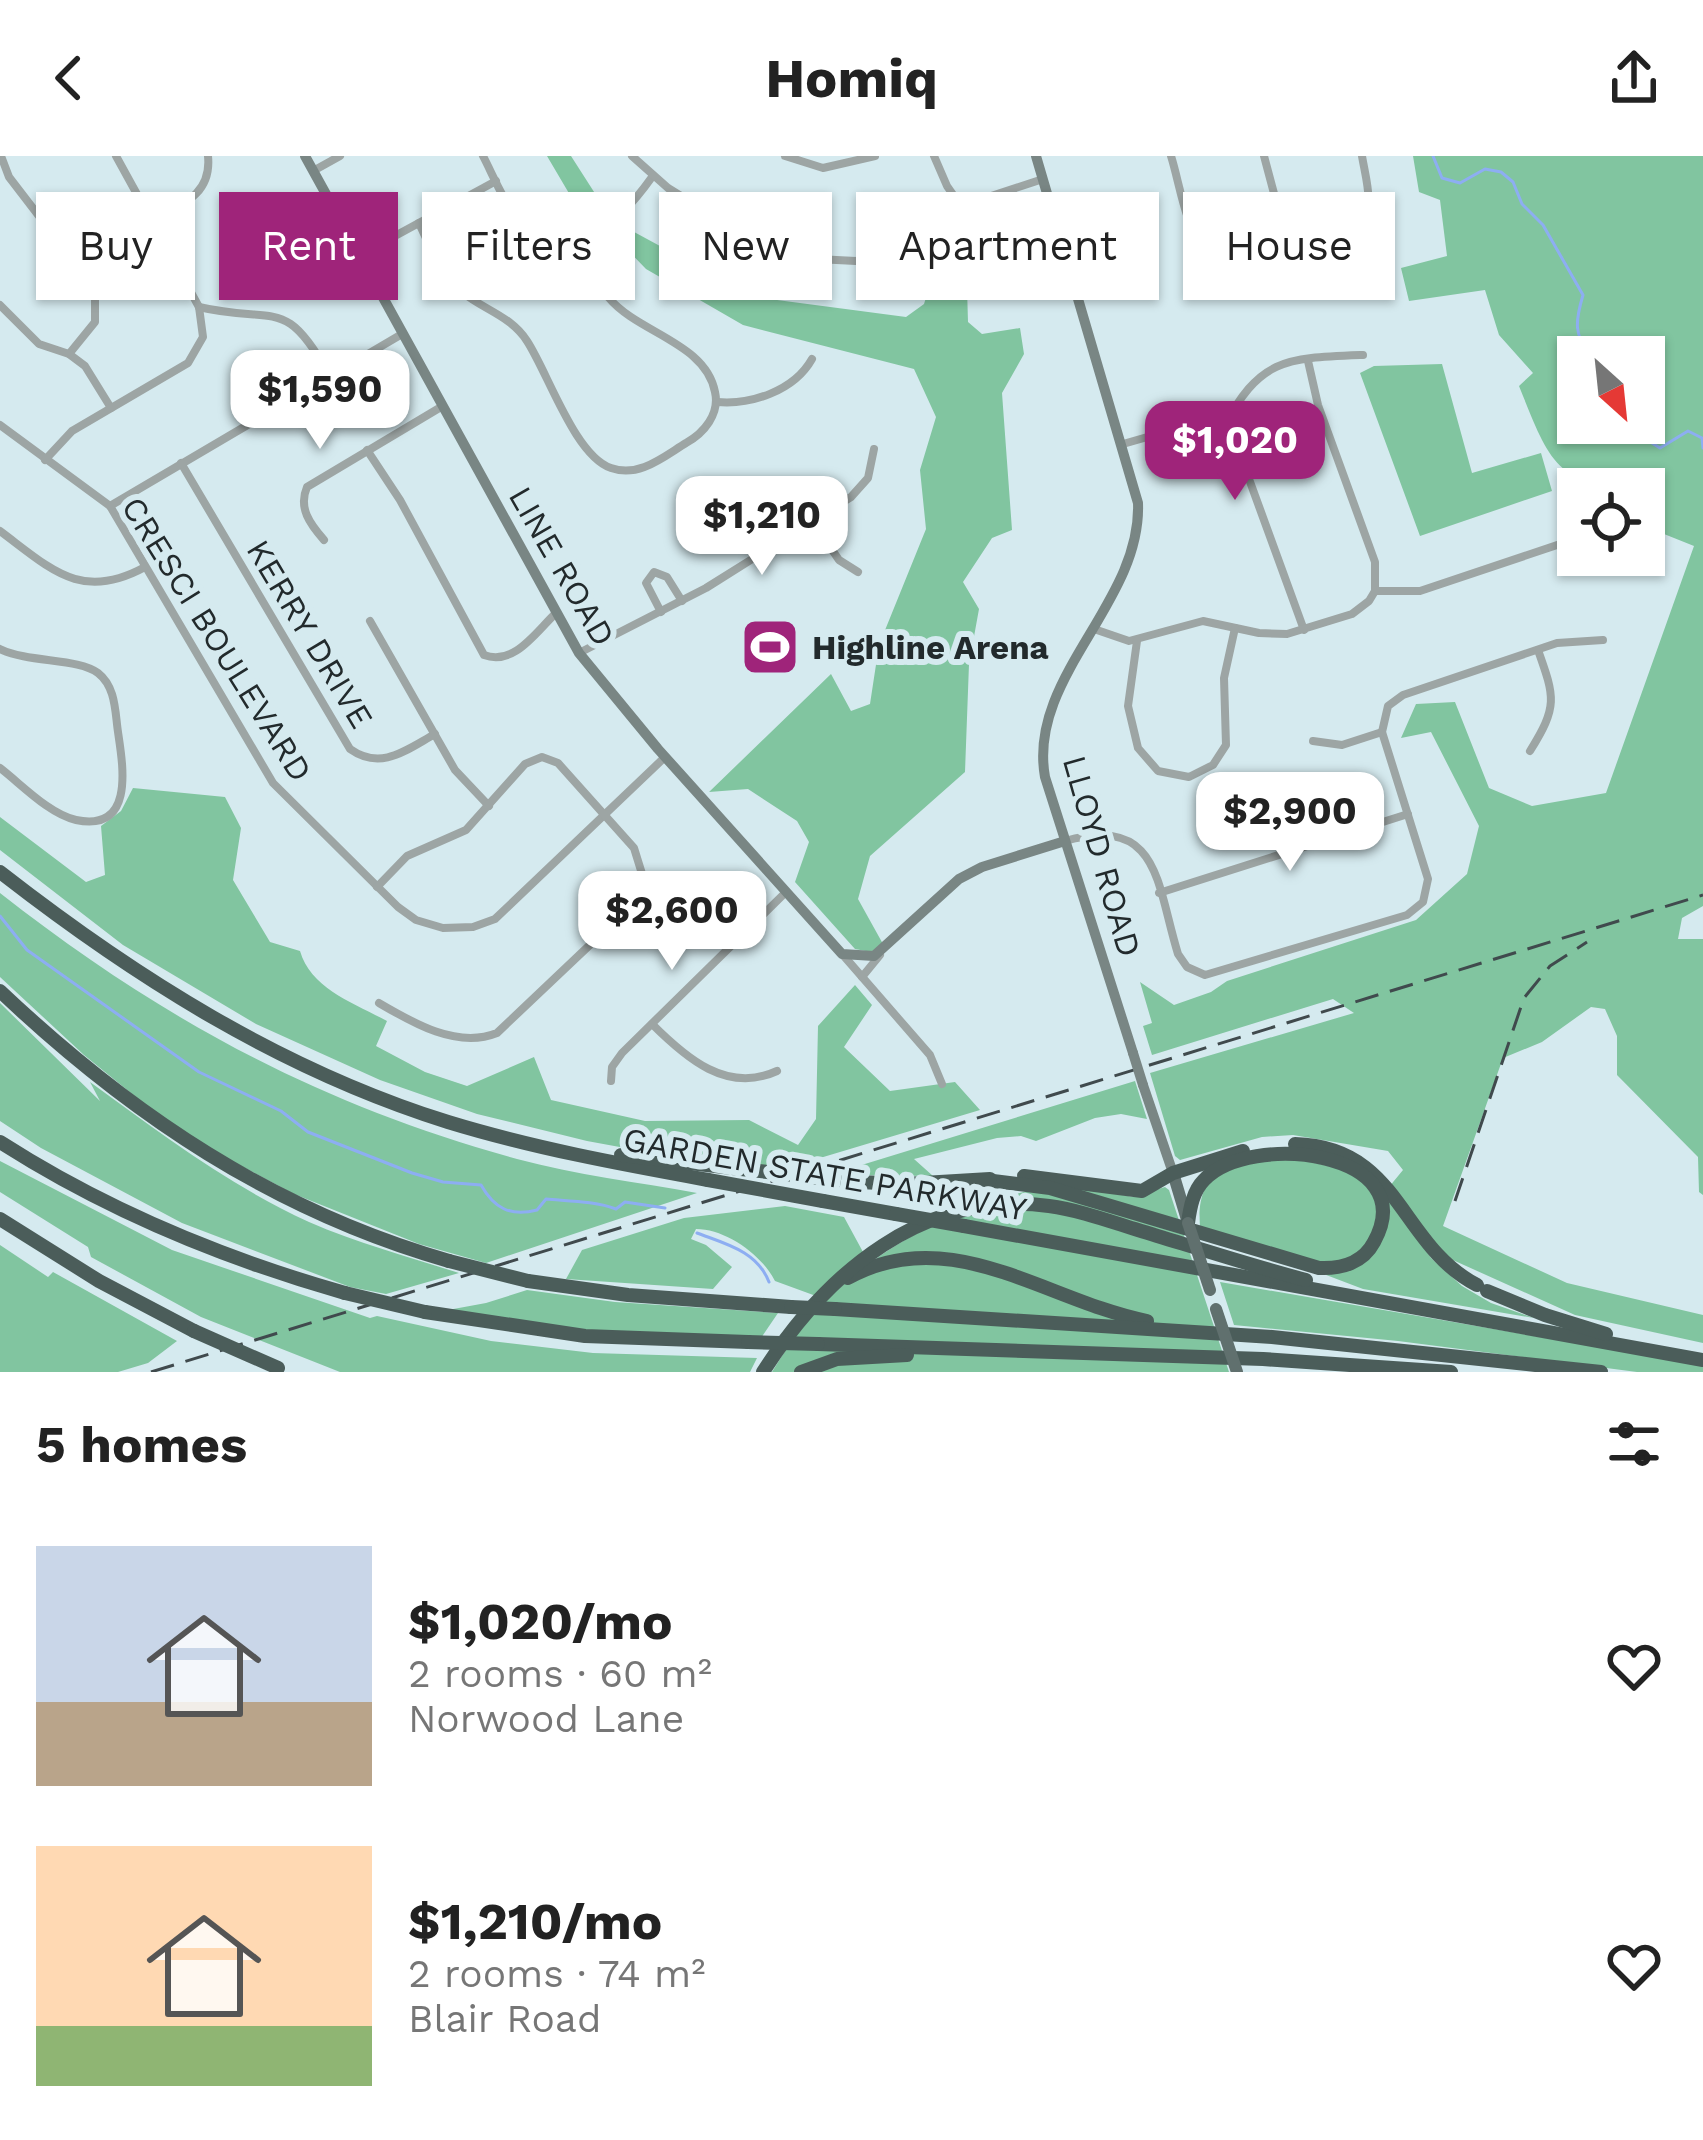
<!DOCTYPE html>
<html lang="en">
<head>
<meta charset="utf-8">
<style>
  :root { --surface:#fff; --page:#f6f6f6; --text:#222; --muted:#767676; --accent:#9f247a }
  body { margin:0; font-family:"Work Sans",sans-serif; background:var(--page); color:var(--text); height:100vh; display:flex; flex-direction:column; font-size:45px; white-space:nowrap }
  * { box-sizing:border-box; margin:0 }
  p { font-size:39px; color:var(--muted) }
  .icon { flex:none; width:66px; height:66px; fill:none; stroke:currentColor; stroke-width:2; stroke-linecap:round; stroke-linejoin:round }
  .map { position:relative; height:1216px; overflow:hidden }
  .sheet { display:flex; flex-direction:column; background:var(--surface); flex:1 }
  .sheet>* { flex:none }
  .hud { position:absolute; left:36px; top:36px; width:1632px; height:108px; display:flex; gap:24px }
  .needle { width:78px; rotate:153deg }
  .controls { position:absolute; left:1557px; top:180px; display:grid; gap:24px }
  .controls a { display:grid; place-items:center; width:108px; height:108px; border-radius:0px; background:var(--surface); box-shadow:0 3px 9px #0004; font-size:60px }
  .price { position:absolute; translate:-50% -102px; padding:0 27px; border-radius:24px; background:#fff; color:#222; font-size:39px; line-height:78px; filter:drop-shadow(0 3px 6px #0008) }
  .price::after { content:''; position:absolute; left:50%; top:72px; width:36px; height:27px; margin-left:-18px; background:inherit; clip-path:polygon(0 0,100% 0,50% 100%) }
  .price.current { background:var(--accent); color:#fff }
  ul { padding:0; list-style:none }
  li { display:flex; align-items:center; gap:36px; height:300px; padding:0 36px }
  li span { display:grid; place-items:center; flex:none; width:336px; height:240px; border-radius:0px; color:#555 }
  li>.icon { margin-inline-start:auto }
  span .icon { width:144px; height:144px; fill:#fffc; stroke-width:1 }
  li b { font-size:51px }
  h2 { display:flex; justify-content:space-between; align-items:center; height:144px; padding:0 36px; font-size:51px }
  .tag { padding:0 42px; border-radius:0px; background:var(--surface); box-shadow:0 3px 9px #0004; font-size:42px; line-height:108px }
  .tag.current { background:var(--accent); color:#fff }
  header { display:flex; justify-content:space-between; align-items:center; height:156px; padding:0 36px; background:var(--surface); font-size:54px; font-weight:700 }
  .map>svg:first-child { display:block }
  .green { fill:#81c5a0; fill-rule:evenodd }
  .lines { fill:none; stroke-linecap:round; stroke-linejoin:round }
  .stream { stroke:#8daef2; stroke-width:3 }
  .street { stroke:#9da5a4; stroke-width:8 }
  .secondary { stroke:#798684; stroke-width:10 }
  .primary { stroke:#60706e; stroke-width:12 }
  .highway { stroke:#4b5d5a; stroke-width:14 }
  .rail { stroke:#404a4d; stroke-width:3; stroke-dasharray:24 12; stroke-linecap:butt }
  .secondary-bridge { stroke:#798684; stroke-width:10 }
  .primary-bridge { stroke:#60706e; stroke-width:12 }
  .highway-bridge { stroke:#4b5d5a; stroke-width:14 }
  .labels { text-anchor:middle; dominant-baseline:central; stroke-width:12; stroke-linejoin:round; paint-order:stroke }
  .street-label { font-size:33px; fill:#222a2c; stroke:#d5eaef }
  .poi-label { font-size:33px; font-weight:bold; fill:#222a2c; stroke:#d5eaef; text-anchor:start }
</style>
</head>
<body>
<header><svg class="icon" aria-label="back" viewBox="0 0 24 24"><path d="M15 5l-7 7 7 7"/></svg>Homiq<svg class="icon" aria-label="share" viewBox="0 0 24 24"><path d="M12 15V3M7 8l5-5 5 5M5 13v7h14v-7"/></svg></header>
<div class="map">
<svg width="1703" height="1216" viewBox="0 0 1703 1216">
  <rect width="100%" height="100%" fill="#d5eaef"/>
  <!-- green -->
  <g class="green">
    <path d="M547,0H571L612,64L754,141L906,161L924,148L942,90L940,80L965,63L968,166L982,178L1020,172L1024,198L1002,237L1012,374L992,382L963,426L979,453L969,508L965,616L870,700L858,743L883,788L871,796L855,793L795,726L809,686L797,665L748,633L709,636L831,518L851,555L870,548L879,489L926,373L920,314L936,261L914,213L743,169L646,113L617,83L580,56Z"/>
    <path d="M1413,0H1703V750L1682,762L1678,783H1703V1039L1699,1036L1698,1001L1617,919V880L1605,853L1591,851L1542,886L1503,902L1443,1070L1567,1127L1703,1159V1187L1575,1159L1435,1096L1389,1031L1403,1014L1388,995L1293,979L1262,981L1180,1004L1175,1000L1150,917L1354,857L1333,843L1152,899L1143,870L1152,867L1140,826L1174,849L1211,836L1227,825L1416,764L1467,718L1479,670L1431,576L1401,582L1416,548L1455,546L1489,632L1532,650L1606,637L1694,390L1644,370V333C1556,333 1549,304 1519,230L1533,217L1499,179L1485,134L1409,145L1401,112L1447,100L1440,44L1419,36ZM1578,201H1644V267H1578Z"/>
    <path d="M1442,208L1472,317L1541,297L1552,335L1420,380L1360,217L1374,210Z"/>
    <path d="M133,632L225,641L241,672L233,724L270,786L300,795C311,833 354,847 387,865L376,890L425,916L467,930L534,901L551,944L645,965L749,964L798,989L816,963L818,870L855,829L872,849L844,891L890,935L955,926L980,954L780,1014H745L587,985L477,958L380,924L256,868L123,789L0,694V661L86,726L105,719L101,670L121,655Z"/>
    <path d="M0,737C161,863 319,949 517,1003C576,1019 638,1026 697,1037L486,1107L419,1088L294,1038L213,995L147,950L84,899L0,821Z"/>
    <path d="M0,847L100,945L90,926C160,977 230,1030 309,1066C357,1087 409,1101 459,1117L386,1138L350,1131L182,1067L41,992L0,965Z"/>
    <path d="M1135,925L1147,963L1121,958L1095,962L1036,985L1021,980L997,982L914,1003L933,1020L829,1019Z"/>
    <path d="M1293,1002L1346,1014L1397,1050L1431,1102L1462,1130L1491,1147L1534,1162L1363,1133L1200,1071C1195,1004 1240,1010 1293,1002Z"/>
    <path d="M0,1005L172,1094L370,1162L377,1160L491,1185L593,1197L757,1202L750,1216H340L201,1161L91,1101L88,1091L0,1036Z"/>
    <path d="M1062,1027L1133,1041L1165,1031L1169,1034L1229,1216H772C836,1107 941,1051 1062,1027Z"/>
    <path d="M785,1050L844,1061L863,1096L816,1140L775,1125C762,1099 726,1073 696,1073L691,1083L706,1089L732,1111L713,1133L566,1123L582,1094L684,1062Z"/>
    <path d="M0,1089L48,1121L53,1116L177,1185L148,1207L118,1216H0Z"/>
    <path d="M1220,1126L1703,1209V1216H1637L1398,1185L1234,1169Z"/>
    <path d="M527,1134L615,1146L778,1157L761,1182L580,1175L448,1154L486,1147Z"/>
  </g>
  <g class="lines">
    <!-- stream -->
    <g class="stream">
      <path d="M1433,0L1442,22L1460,27L1485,13L1501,16L1513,26L1522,48L1543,69L1583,139C1575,166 1574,178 1590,201"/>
      <path d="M1620,267L1660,292L1688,275L1702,282L1703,292"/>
      <path d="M0,760L27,794L199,916L281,955L308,976L412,1017L443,1026L481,1029C494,1052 510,1061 537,1054L546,1043C568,1045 596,1045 616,1053L625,1046L665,1052"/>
      <path d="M697,1077C726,1088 757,1095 769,1126"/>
    </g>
    <!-- street -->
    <g class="street">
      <path d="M1,0L9,21L95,133V166L69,198"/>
      <path d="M483,0C494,21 504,48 522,66C572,117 622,63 652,21"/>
      <path d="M632,0L668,32L768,94L797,102L856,105L906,94L976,45L1043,23"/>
      <path d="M785,0L823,12L875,0"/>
      <path d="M934,0L947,30L963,53"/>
      <path d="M1171,0C1180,28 1185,74 1207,95C1233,120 1343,103 1361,73C1375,50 1366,24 1362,0"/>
      <path d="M1264,0L1291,101"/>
      <path d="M313,15L340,0"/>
      <path d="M152,65C181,49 212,39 208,0"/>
      <path d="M419,67C430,91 442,119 462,136C484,154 511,160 527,185C548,217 575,300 611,312C639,322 663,301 686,287C704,277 720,258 715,236C706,187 638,177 609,142C594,126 590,105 584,84"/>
      <path d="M360,99L496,25"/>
      <path d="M0,149L39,188L69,198L85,210L111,252"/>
      <path d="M199,151C275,169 285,138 329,219"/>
      <path d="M717,246C751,249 794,235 812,203"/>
      <path d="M0,269L110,350L273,627L398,751L416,764L443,772L473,771L495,763L665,601"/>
      <path d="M1222,274C1260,202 1284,202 1363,199"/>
      <path d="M1123,288L1189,269L1222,274L1241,301L1304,474"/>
      <path d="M367,294L400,344L484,499C514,510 535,477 555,458"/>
      <path d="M45,304L72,275L188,207L203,181L199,151L116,0"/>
      <path d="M181,307L350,593C381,615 406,594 435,578"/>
      <path d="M110,350L402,178"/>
      <path d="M813,366L839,404L858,416"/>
      <path d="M0,375C51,413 81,446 145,411"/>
      <path d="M324,384C310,368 298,352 307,331L441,251"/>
      <path d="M755,401L740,375L743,362L757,361L775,389"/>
      <path d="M1375,435H1420L1578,382"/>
      <path d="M661,456L646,427L654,416L667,421L682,445"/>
      <path d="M370,465L455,614L489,650"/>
      <path d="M1094,473L1129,485L1203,465L1259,477L1287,478L1352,458L1369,445L1375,435V406L1318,249L1308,205"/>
      <path d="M1137,485L1128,550L1138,592L1158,615L1189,621L1213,609L1226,589L1224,522L1235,472"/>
      <path d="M0,493C29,507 78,502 98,517C116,531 115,556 118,576C123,610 135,676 76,664C49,658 21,628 0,612"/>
      <path d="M579,497L706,432L851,341L868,322L874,293"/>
      <path d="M1313,585L1342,589L1382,576"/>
      <path d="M1530,595C1558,550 1555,542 1538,494"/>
      <path d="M1065,685C1160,659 1156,727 1178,798L1187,811L1205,819L1407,759L1423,746L1428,723L1382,576L1388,550L1403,539L1557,487L1603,484"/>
      <path d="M377,731L407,700L466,674L525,608L542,601L558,607L634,692L643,721L632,749L497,877C457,893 413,867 379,847"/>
      <path d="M1159,737L1408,658"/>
      <path d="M843,799L930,899L942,928"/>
      <path d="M862,821L880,799"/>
      <path d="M652,868C686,902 727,938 777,915"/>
      <path d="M611,925L612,911L622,897L786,736"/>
    </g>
    <!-- secondary -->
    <g class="secondary">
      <path d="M305,0L579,497L658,593L842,798L874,800L959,723L982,711L1065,685"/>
      <path d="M1036,0L1138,347C1142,447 1027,521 1045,621L1133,897"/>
      <path d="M1143,929L1173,1017"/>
    </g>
    <!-- primary -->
    <path class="primary" d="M1173,1017L1188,1067"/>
    <!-- highway -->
    <g class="highway">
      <path d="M0,716C136,822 282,914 448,966C533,992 620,1008 708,1024"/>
      <path d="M0,835C131,959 274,1055 449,1105"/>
      <path d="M0,986C106,1054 225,1103 345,1137"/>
      <path d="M1295,988C1401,991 1398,1088 1477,1129"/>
      <path d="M621,999L741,1013"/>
      <path d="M1024,1020L1142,1035L1173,1017L1243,995"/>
      <path d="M985,1024L1050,1032L1319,1112C1341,1113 1363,1107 1374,1086C1424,995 1249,975 1204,1024C1193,1035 1190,1052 1188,1067"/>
      <path d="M857,1026L906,1028L990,1023"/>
      <path d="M823,1045L896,1058"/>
      <path d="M0,1063L99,1125L194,1175"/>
      <path d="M964,1070L1703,1204"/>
      <path d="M848,1122C951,1065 1046,1145 1147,1165"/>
      <path d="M528,1125L628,1139L791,1151"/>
      <path d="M1487,1135L1545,1159L1606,1178"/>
      <path d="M835,1153L1272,1181L1601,1216"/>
      <path d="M425,1156L585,1180L748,1186"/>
      <path d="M818,1188L1263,1203L1451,1216"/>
      <path d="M763,1216C826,1117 924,1033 1049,1050C1079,1054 1109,1065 1138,1074C1194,1091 1249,1109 1306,1124"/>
      <path d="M801,1216L837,1203L907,1199"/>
    </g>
    <!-- rail -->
    <g class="rail">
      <path d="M1455,1045L1524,842L1550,810L1587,786"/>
      <path d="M151,1216L1703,739"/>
    </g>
    <!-- secondary-bridge -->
    <path class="secondary-bridge" d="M1133,897L1143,929"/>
    <!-- primary-bridge -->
    <g class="primary-bridge">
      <path d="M1188,1067L1210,1134"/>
      <path d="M1216,1153L1237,1216"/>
    </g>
    <!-- highway-bridge -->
    <g class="highway-bridge">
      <path d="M741,1013L857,1026"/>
      <path d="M708,1024L823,1045"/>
      <path d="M896,1058L964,1070"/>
      <path d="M449,1105L528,1125"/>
      <path d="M345,1137L425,1156"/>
      <path d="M791,1151L835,1153"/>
      <path d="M194,1175L278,1212"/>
      <path d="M748,1186L818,1188"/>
    </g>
  </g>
  <!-- icons -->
  <defs>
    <g id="stadium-square" transform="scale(3)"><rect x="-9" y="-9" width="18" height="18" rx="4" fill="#9f247a" stroke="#d5eaef"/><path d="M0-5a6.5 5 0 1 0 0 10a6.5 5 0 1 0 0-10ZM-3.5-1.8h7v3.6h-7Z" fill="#fff"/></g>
  </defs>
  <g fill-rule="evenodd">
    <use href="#stadium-square" x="770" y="491"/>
  </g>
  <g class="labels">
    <!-- street labels -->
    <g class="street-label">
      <text transform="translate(562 410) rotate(60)">LINE ROAD</text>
      <text transform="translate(310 478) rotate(59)">KERRY DRIVE</text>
      <text transform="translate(217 483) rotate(58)">CRESCI BOULEVARD</text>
      <text transform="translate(1102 700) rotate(74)">LLOYD ROAD</text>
      <text transform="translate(825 1018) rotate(10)">GARDEN STATE PARKWAY</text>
    </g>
    <!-- poi labels -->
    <g class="poi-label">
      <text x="812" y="491">Highline Arena</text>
    </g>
  </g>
</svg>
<div class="controls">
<a><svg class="needle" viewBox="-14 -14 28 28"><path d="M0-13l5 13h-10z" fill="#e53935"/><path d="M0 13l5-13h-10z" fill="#767676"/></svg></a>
<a><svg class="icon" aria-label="locate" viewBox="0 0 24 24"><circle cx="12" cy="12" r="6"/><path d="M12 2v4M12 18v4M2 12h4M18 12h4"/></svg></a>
</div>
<b class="price" style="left:320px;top:296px">$1,590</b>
<b class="price current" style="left:1235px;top:347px">$1,020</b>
<b class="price" style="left:762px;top:422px">$1,210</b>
<b class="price" style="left:1290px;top:718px">$2,900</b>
<b class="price" style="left:672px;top:817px">$2,600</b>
<div class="hud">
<a class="tag">Buy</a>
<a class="tag current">Rent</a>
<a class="tag">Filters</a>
<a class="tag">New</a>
<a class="tag">Apartment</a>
<a class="tag">House</a>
</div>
</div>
<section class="sheet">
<h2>5 homes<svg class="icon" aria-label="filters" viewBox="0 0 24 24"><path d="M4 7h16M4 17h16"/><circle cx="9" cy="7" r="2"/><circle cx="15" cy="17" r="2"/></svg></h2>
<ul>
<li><span style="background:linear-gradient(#c9d6e8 65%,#b9a48a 0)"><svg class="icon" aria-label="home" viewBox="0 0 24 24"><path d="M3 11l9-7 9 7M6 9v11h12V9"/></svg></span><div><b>$1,020/mo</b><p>2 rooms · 60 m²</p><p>Norwood Lane</p></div><svg class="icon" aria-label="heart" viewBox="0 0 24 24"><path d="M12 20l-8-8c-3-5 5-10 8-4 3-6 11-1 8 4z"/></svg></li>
<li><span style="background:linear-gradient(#ffd9b3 75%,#8fb573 0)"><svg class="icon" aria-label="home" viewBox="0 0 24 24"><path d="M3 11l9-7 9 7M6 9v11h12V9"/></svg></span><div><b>$1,210/mo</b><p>2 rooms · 74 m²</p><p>Blair Road</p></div><svg class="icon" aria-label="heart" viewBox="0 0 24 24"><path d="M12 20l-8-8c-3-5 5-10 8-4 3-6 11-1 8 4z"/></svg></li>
</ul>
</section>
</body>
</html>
